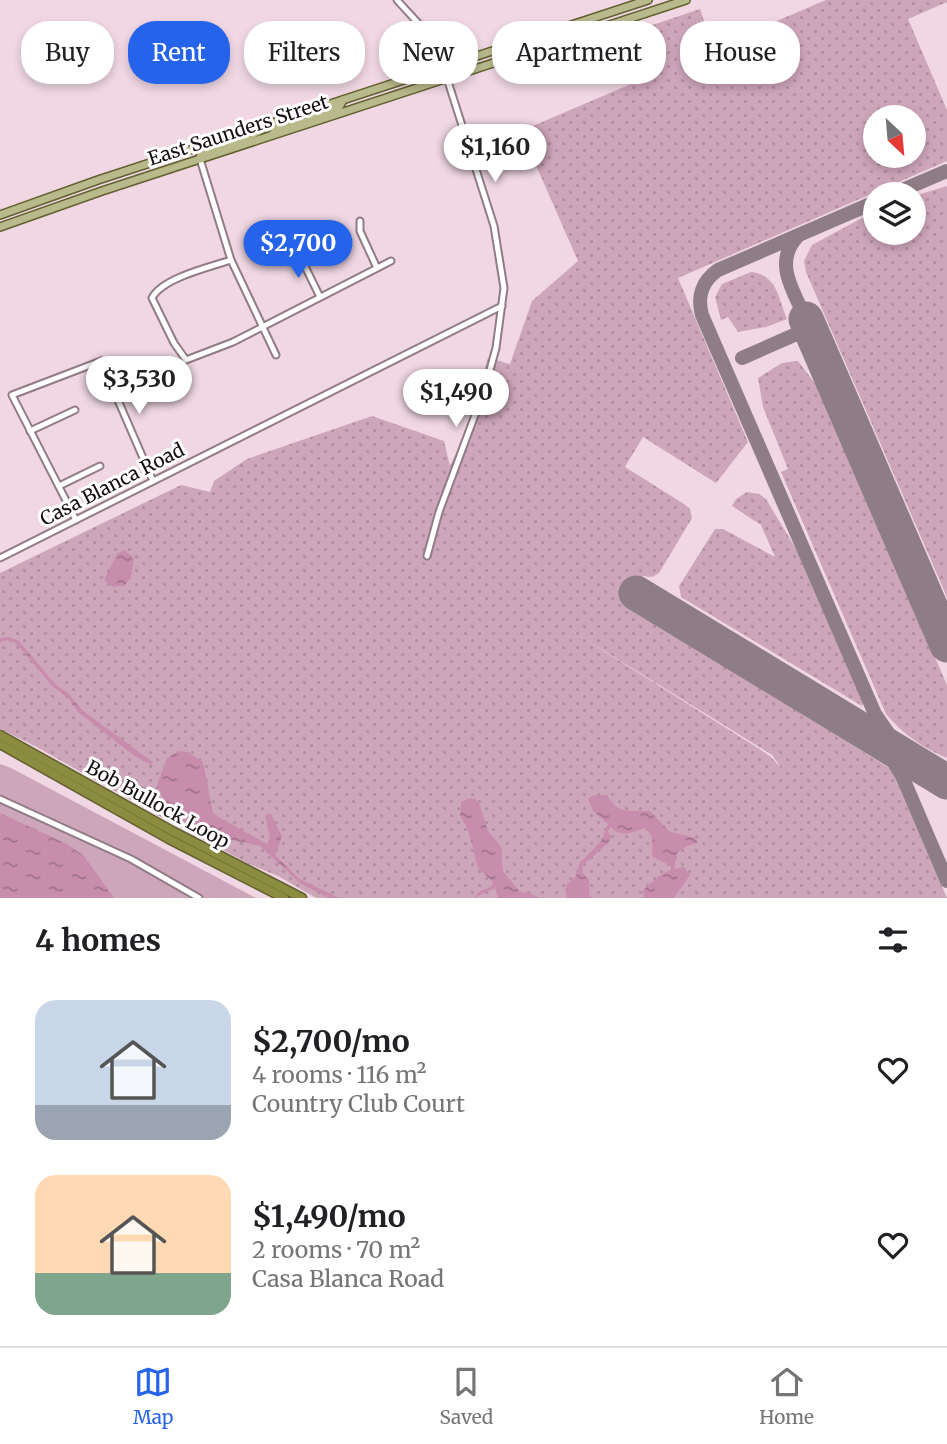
<!DOCTYPE html>
<html lang="en">
<head>
<meta charset="utf-8">
<style>
  :root { --surface:#fff; --page:#f6f6f6; --text:#202124; --muted:#757577; --line:#e0e0e0; --accent:#2563eb }
  body { margin:0; font-family:Merriweather,serif; background:var(--page); color:var(--text); height:100vh; display:flex; flex-direction:column; font-size:26px; white-space:nowrap }
  * { box-sizing:border-box; margin:0 }
  p { font-size:23px; color:var(--muted) }
  .icon { flex:none; width:38px; height:38px; fill:none; stroke:currentColor; stroke-width:2; stroke-linecap:round; stroke-linejoin:round }
  .map { position:relative; height:898px; overflow:hidden }
  .drawer { display:flex; flex-direction:column; background:var(--surface); flex:1 }
  .drawer>* { flex:none }
  .guide { position:absolute; left:21px; top:21px; width:906px; height:63px; display:flex; gap:14px }
  .needle { width:46px; rotate:154deg }
  .controls { position:absolute; left:863px; top:105px; display:grid; gap:14px }
  .controls a { display:grid; place-items:center; width:63px; height:63px; border-radius:50%; background:var(--surface); box-shadow:0 4px 10px #0003; font-size:35px }
  .price { position:absolute; translate:-50% -60px; padding:0 16px; border-radius:24px; background:#fff; color:#222; font-size:23px; line-height:46px; filter:drop-shadow(0 2px 4px #0008) }
  .price::after { content:''; position:absolute; left:50%; top:42px; width:21px; height:16px; margin-left:-10px; background:inherit; clip-path:polygon(0 0,100% 0,50% 100%) }
  .price.selected { background:var(--accent); color:#fff }
  ul { padding:0; list-style:none }
  li { display:flex; align-items:center; gap:21px; height:175px; padding:0 35px }
  li span { display:grid; place-items:center; flex:none; width:196px; height:140px; border-radius:21px; color:#555 }
  li>.icon { margin-inline-start:auto }
  span .icon { width:84px; height:84px; fill:#fffc; stroke-width:1 }
  li b { font-size:30px }
  h2 { display:flex; justify-content:space-between; align-items:center; height:84px; padding:0 35px; font-size:30px }
  .tag { padding:0 24px; border-radius:28px; background:var(--surface); box-shadow:0 4px 10px #0003; font-size:24px; line-height:63px }
  .tag.selected { background:var(--accent); color:#fff }
  .tabs { display:flex; justify-content:space-around; align-items:center; height:98px; border-top:2px solid var(--line); background:var(--surface); font-size:19px; color:var(--muted) }
  .tabs a { display:grid; justify-items:center; gap:4px }
  .tabs .selected { color:var(--accent) }
  .map>svg:first-child { display:block }
  .grass { fill:url(#grass-dots); fill-rule:evenodd }
  .park { fill:#cea6ba }
  .water { fill:url(#water-ripples) }
  .lines { fill:none; stroke-linecap:round; stroke-linejoin:round }
  .taxiway { stroke:#8e7d85; stroke-width:14 }
  .runway { stroke:#8e7d85; stroke-width:35 }
  .minor-casing { stroke:#917b86; stroke-width:9 }
  .major-casing { stroke:#62602f; stroke-width:10 }
  .highway-casing { stroke:#62602f; stroke-width:11 }
  .minor { stroke:#fff; stroke-width:5 }
  .major { stroke:#b9ba8c; stroke-width:7 }
  .highway { stroke:#8b8c3f; stroke-width:8 }
  .labels { text-anchor:middle; dominant-baseline:central; stroke-width:6; stroke-linejoin:round; paint-order:stroke }
  .street-label { font-size:19px; fill:#160e12; stroke:#fff }
</style>
</head>
<body>
<div class="map">
<svg width="947" height="898" viewBox="0 0 947 898">
  <defs>
    <pattern id="grass-dots" width="8" height="8" patternUnits="userSpaceOnUse" patternTransform="scale(1.75)"><rect width="8" height="8" fill="#cea6ba"/><path d="M2 2h.1M6 6h.1" fill="none" stroke="#b08e9f" stroke-width="1.8" stroke-linecap="round"/></pattern>
    <pattern id="water-ripples" width="26" height="14" patternUnits="userSpaceOnUse" patternTransform="scale(1.75)"><rect width="26" height="14" fill="#c88dac"/><path d="M2 4q2-2 4 0t4 0M15 11q2-2 4 0t4 0" fill="none" stroke="#a1728b"/></pattern>
  </defs>
  <rect width="100%" height="100%" fill="#f0d7e3"/>
  <!-- grass -->
  <g class="grass">
    <path d="M826,0H947V2L908,19L947,110V161L678,278L748,442L716,483L643,437L625,467L684,504L690,509L692,518L659,573L652,577L643,576L625,605L891,769L947,898H316L280,877L249,864L157,815L35,746L0,729V573L181,485L210,492L214,481L247,459L372,416L444,441L450,466L463,439L488,358L510,364L532,301L578,261L521,131L638,81L623,35L700,9L713,48ZM875,117H914V156H875ZM556,621L772,755L782,769L771,757L758,748Z"/>
    <path d="M947,186V597L806,272L804,261L812,245L875,211V233H914V196Z"/>
    <path d="M751,272C777,275 778,297 787,319L766,327L738,332L728,317L721,320L715,297L722,284Z"/>
    <path d="M798,361L817,386L947,685V758C924,749 902,733 886,714L781,472L788,469L763,407L758,378L782,363Z"/>
    <path d="M747,492L759,494L766,499L796,549L863,703L862,706L681,597L679,586L715,529H723L775,557L761,525L732,506L736,499Z"/>
  </g>
  <!-- park -->
  <path class="park" d="M0,764L11,768L256,898H0Z"/>
  <!-- water -->
  <g class="water">
    <path d="M124,550L134,558L131,577L125,585L113,587L105,581V578L117,554Z"/>
    <path d="M9,637L19,641L56,685L67,692L82,710L150,760L153,762L151,765L133,755L78,712L68,698L52,686L16,643L7,640L0,642V638Z"/>
    <path d="M178,751L188,752L203,762L213,813L217,816L267,844L270,838L265,815L271,814L282,836L275,855L298,878L339,898H329L301,884L260,846L205,834L171,814L157,785L167,758Z"/>
    <path d="M594,795H607C620,816 629,810 650,811L670,832L695,838L698,843L687,846L677,853L674,869L684,867L690,875L674,898H644L643,890L663,873L671,870V866L653,857C650,846 657,836 644,828C632,833 620,838 611,827L608,831L611,837L609,842L582,866L583,873L589,880V894L592,898H567L565,890L567,884L576,876L579,864L601,841L608,824L593,811L588,799Z"/>
    <path d="M469,798L476,799L479,803L488,831L501,846L503,871L520,892L530,893L539,898H498L495,888L474,898L480,891L493,886V882L478,868L468,830L460,815L461,802Z"/>
    <path d="M0,813L69,845L84,856L114,898H0Z"/>
  </g>
  <g class="lines">
    <!-- taxiway -->
    <g class="taxiway">
      <path d="M893,194L947,171"/>
      <path d="M875,202L718,270C702,281 697,297 702,315L875,714L895,743L922,767L909,765L903,770L902,776L947,881"/>
      <path d="M797,237C773,263 794,292 806,319"/>
      <path d="M742,358L810,328"/>
      <path d="M855,726L867,728L875,719"/>
      <path d="M870,735L889,754L902,776"/>
    </g>
    <!-- runway -->
    <g class="runway">
      <path d="M806,319L947,645"/>
      <path d="M636,593L947,782"/>
    </g>
    <!-- minor casing -->
    <g class="minor-casing">
      <g id="minor">
        <path d="M397,0L430,36L438,50L494,226L504,288L496,348L485,388L439,512L427,556"/>
        <path d="M200,159L231,260L276,355"/>
        <path d="M360,221V231L377,268"/>
        <path d="M298,252L320,297"/>
        <path d="M231,260C210,267 162,278 152,298L174,343L186,360L233,342L391,261"/>
        <path d="M30,431L75,410"/>
        <path d="M59,486L100,466"/>
        <path d="M76,520L12,395L101,361L153,481"/>
        <path d="M0,558L502,306"/>
        <path d="M0,799L131,859L199,898"/>
      </g>
    </g>
    <!-- major casing -->
    <g class="major-casing">
      <g id="major">
        <path d="M272,135L277,129L339,107L343,100"/>
        <path d="M200,159L201,153L246,138L261,130"/>
        <path d="M0,215L98,180L648,0"/>
        <path d="M0,227L102,191L686,0"/>
      </g>
    </g>
    <!-- highway casing -->
    <g class="highway-casing">
      <g id="highway">
        <path d="M0,735L174,832L302,898"/>
        <path d="M0,744L169,839L284,898"/>
      </g>
    </g>
    <!-- minor -->
    <use href="#minor" class="minor"/>
    <!-- major -->
    <use href="#major" class="major"/>
    <!-- highway -->
    <use href="#highway" class="highway"/>
  </g>
  <g class="labels">
    <!-- street labels -->
    <g class="street-label">
      <text transform="translate(238 130) rotate(-18)">East Saunders Street</text>
      <text transform="translate(112 484) rotate(-27)">Casa Blanca Road</text>
      <text transform="translate(158 804) rotate(29)">Bob Bullock Loop</text>
    </g>
  </g>
</svg>
<div class="controls">
<a><svg class="needle" viewBox="-14 -14 28 28"><path d="M0-13l5 13h-10z" fill="#e53935"/><path d="M0 13l5-13h-10z" fill="#757577"/></svg></a>
<a><svg class="icon" aria-label="layers" viewBox="0 0 24 24"><path d="M12 4l9 5-9 5-9-5zM3 14l9 5 9-5"/></svg></a>
</div>
<b class="price" style="left:495px;top:184px">$1,160</b>
<b class="price selected" style="left:298px;top:280px">$2,700</b>
<b class="price" style="left:139px;top:416px">$3,530</b>
<b class="price" style="left:456px;top:429px">$1,490</b>
<div class="guide">
<a class="tag">Buy</a>
<a class="tag selected">Rent</a>
<a class="tag">Filters</a>
<a class="tag">New</a>
<a class="tag">Apartment</a>
<a class="tag">House</a>
</div>
</div>
<section class="drawer">
<h2>4 homes<svg class="icon" aria-label="filters" viewBox="0 0 24 24"><path d="M4 7h16M4 17h16"/><circle cx="9" cy="7" r="2"/><circle cx="15" cy="17" r="2"/></svg></h2>
<ul>
<li><span style="background:linear-gradient(#c9d6e8 75%,#9aa5b1 0)"><svg class="icon" aria-label="home" viewBox="0 0 24 24"><path d="M3 11l9-7 9 7M6 9v11h12V9"/></svg></span><div><b>$2,700/mo</b><p>4 rooms · 116 m²</p><p>Country Club Court</p></div><svg class="icon" aria-label="heart" viewBox="0 0 24 24"><path d="M12 20l-8-8c-3-5 5-10 8-4 3-6 11-1 8 4z"/></svg></li>
<li><span style="background:linear-gradient(#ffd9b3 70%,#7fa58c 0)"><svg class="icon" aria-label="home" viewBox="0 0 24 24"><path d="M3 11l9-7 9 7M6 9v11h12V9"/></svg></span><div><b>$1,490/mo</b><p>2 rooms · 70 m²</p><p>Casa Blanca Road</p></div><svg class="icon" aria-label="heart" viewBox="0 0 24 24"><path d="M12 20l-8-8c-3-5 5-10 8-4 3-6 11-1 8 4z"/></svg></li>
</ul>
</section>
<nav class="tabs">
<a class="selected"><svg class="icon" aria-label="map" viewBox="0 0 24 24"><path d="M3 6l6-2 6 2 6-2v14l-6 2-6-2-6 2zM9 4v14M15 6v14"/></svg>Map</a>
<a><svg class="icon" aria-label="saved" viewBox="0 0 24 24"><path d="M7 4h10v16l-5-4-5 4z"/></svg>Saved</a>
<a><svg class="icon" aria-label="home" viewBox="0 0 24 24"><path d="M3 11l9-7 9 7M6 9v11h12V9"/></svg>Home</a>
</nav>
</body>
</html>
